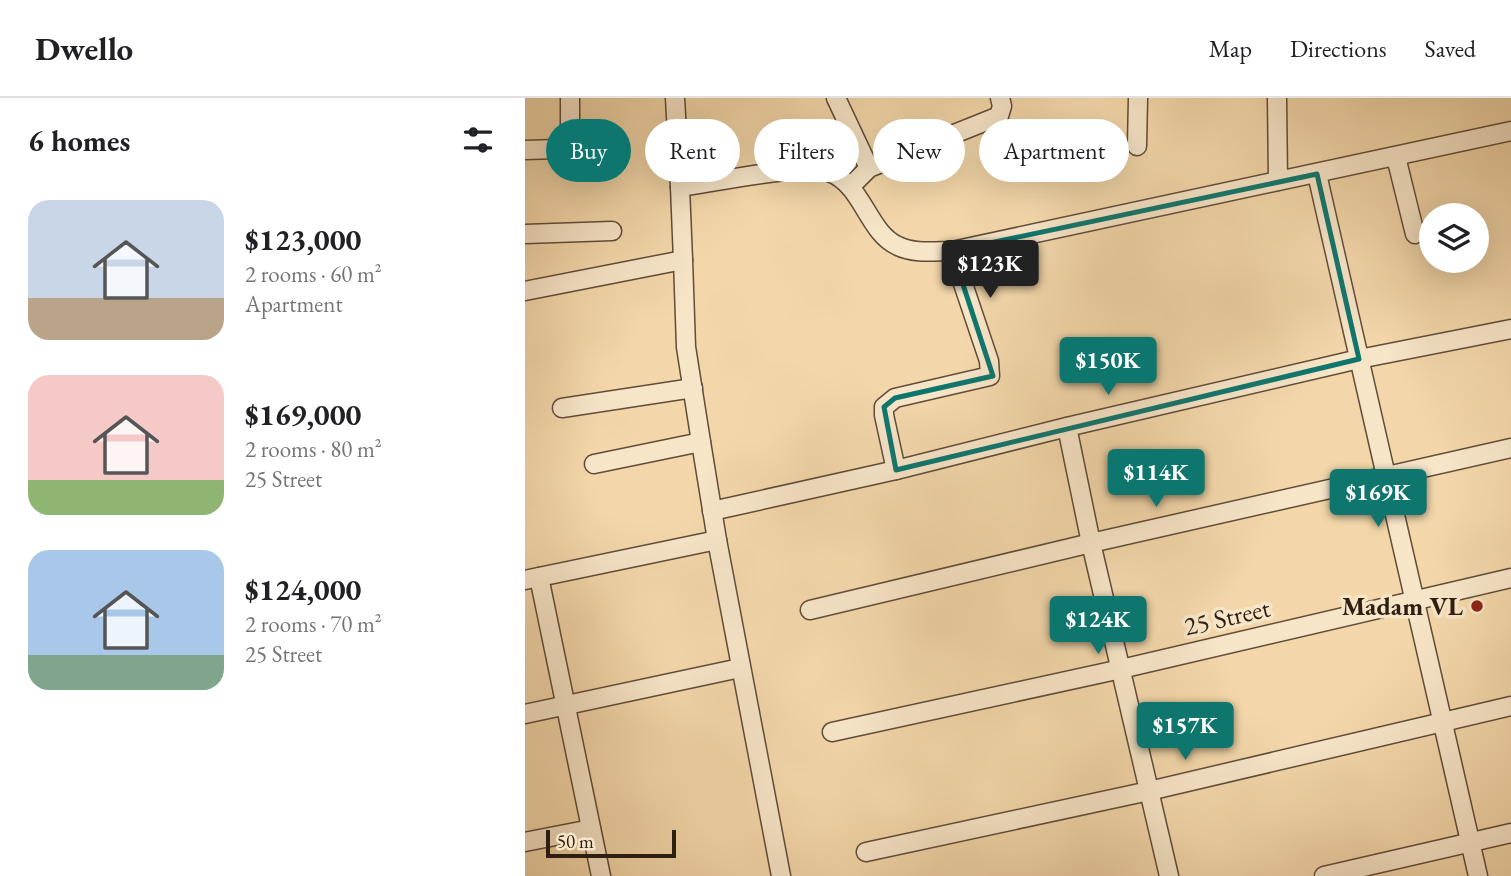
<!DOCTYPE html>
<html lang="en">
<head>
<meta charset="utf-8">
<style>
  :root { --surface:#fff; --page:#f2f2f2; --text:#202124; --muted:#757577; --line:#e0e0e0; --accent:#0f766e }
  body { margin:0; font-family:"EB Garamond",serif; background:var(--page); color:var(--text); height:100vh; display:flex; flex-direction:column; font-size:26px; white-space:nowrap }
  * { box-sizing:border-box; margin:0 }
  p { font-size:23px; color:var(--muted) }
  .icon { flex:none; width:38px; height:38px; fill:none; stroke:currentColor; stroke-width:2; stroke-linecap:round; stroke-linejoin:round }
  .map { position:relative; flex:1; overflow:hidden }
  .details { display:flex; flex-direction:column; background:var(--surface); width:525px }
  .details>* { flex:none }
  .banner { position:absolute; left:21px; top:21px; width:665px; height:63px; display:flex; gap:14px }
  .buttons { position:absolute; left:894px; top:105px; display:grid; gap:14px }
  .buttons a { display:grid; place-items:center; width:70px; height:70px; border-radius:50%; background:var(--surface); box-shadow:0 7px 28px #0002; font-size:35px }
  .scale { position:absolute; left:21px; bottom:18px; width:130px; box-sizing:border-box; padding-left:7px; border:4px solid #2f1e12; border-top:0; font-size:19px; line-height:24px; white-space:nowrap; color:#2f1e12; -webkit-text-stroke:5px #f7e5c8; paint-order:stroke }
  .price { position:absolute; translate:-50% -60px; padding:0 16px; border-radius:7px; background:var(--accent); color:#fff; font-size:23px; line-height:46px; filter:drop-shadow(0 2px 4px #0008) }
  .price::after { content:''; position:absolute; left:50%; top:42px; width:21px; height:16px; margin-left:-10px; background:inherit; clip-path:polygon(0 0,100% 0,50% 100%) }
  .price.selected { background:#222; color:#fff }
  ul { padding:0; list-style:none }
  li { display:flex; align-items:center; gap:21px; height:175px; padding:0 28px }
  li span { display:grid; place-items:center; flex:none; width:196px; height:140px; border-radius:21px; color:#555 }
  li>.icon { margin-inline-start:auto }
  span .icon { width:84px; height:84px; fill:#fffc; stroke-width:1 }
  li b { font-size:30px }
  h2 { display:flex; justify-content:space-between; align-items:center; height:84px; padding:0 28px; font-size:30px }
  .tag { padding:0 24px; border-radius:32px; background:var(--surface); box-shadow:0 7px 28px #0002; font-size:24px; line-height:63px }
  .tag.selected { background:var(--accent); color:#fff }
  header { display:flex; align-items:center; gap:42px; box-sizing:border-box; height:98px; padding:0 35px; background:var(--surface); border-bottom:2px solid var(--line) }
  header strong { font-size:33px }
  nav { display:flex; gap:38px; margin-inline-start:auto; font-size:24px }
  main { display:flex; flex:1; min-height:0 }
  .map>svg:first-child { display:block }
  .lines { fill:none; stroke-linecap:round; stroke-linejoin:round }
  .minor-casing { stroke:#604c38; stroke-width:21 }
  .minor { stroke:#f7e5c8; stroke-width:18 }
  .marked { fill:none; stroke:#0f766e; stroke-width:5; stroke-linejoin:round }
  .poi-dot { fill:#8f2418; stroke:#f7e5c8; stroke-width:2.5 }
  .labels { text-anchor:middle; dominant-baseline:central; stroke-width:7; stroke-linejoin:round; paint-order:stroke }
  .poi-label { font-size:26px; font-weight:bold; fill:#2f1e12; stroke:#f7e5c8; text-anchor:end }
  .street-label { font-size:26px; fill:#2f1e12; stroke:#f7e5c8 }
</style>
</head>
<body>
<header>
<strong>Dwello</strong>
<nav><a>Map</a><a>Directions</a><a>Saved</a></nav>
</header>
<main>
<section class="details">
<h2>6 homes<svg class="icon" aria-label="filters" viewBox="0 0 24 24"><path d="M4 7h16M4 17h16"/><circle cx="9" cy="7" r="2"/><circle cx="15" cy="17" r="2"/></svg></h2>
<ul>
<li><span style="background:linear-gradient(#c9d6e8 70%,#b9a48a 0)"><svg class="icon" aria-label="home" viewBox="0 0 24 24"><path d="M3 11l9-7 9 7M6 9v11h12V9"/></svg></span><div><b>$123,000</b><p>2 rooms · 60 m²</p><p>Apartment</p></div></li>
<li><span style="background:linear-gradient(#f6c9c9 75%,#8fb573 0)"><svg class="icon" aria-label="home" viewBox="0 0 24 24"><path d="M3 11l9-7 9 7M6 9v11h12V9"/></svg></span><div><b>$169,000</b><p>2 rooms · 80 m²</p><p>25 Street</p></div></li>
<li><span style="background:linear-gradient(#a9c7e8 75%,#7fa58c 0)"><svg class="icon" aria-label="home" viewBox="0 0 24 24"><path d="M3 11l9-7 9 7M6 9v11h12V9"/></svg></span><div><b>$124,000</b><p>2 rooms · 70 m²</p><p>25 Street</p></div></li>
</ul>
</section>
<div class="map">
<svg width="986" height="778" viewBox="0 0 986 778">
  <rect width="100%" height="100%" fill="#f3d7aa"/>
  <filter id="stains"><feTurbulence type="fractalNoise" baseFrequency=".00286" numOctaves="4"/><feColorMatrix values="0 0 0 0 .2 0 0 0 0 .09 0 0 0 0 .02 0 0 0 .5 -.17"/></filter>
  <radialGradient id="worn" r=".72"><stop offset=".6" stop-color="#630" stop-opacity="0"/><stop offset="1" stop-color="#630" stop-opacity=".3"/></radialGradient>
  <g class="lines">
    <!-- minor casing -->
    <g class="minor-casing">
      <g id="minor">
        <path d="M150,0L155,89"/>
        <path d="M311,0L344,70"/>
        <path d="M752,0L753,83"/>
        <path d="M612,48L613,0"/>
        <path d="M45,50V0"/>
        <path d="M0,52L64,50"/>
        <path d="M871,59L890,136"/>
        <path d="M792,76C846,310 898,544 953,778"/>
        <path d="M325,89L344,70L474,18L477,8L475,0"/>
        <path d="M0,136L87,133"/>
        <path d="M158,162L161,249L176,344L192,442L256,778"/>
        <path d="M0,193L158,162L155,89C187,85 278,65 304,74C338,86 342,134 373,148C389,156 410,153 427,153L986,33"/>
        <path d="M37,310L168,290"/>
        <path d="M542,329L566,445L644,778"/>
        <path d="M69,366L176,344"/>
        <path d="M371,372L359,317V309L370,300L465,278L464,263L427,153"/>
        <path d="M187,413L371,372L542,329L834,261L986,231"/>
        <path d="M14,479L76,778"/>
        <path d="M0,482L192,442"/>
        <path d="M285,512L566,445L986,350"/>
        <path d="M0,616L215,570"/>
        <path d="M307,634L596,571L986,480"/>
        <path d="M0,744L66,731"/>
        <path d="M341,754L624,693L986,608"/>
        <path d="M799,778L986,735"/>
      </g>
    </g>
    <!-- minor -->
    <use href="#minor" class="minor"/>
  </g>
  <!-- marked area -->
  <path class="marked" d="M792,76L834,261L371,372L359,309L370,300L468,278L427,153Z"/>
  <!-- markers -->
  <circle class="poi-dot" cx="952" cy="508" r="7"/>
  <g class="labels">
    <!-- poi labels -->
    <g class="poi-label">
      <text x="938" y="508">Madam VL</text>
    </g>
    <!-- street labels -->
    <g class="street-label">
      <text transform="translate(702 519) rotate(-13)">25 Street</text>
    </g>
  </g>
  <rect width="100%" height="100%" filter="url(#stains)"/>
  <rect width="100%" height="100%" fill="url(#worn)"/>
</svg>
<div class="buttons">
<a><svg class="icon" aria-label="layers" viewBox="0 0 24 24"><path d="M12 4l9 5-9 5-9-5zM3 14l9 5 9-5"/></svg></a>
</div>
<div class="scale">50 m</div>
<b class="price selected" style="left:465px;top:202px">$123K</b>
<b class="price" style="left:583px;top:299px">$150K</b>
<b class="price" style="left:631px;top:411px">$114K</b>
<b class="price" style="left:853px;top:431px">$169K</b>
<b class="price" style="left:573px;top:558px">$124K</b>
<b class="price" style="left:660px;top:664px">$157K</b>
<div class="banner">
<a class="tag selected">Buy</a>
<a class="tag">Rent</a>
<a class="tag">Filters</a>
<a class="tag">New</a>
<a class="tag">Apartment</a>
</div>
</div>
</main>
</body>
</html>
